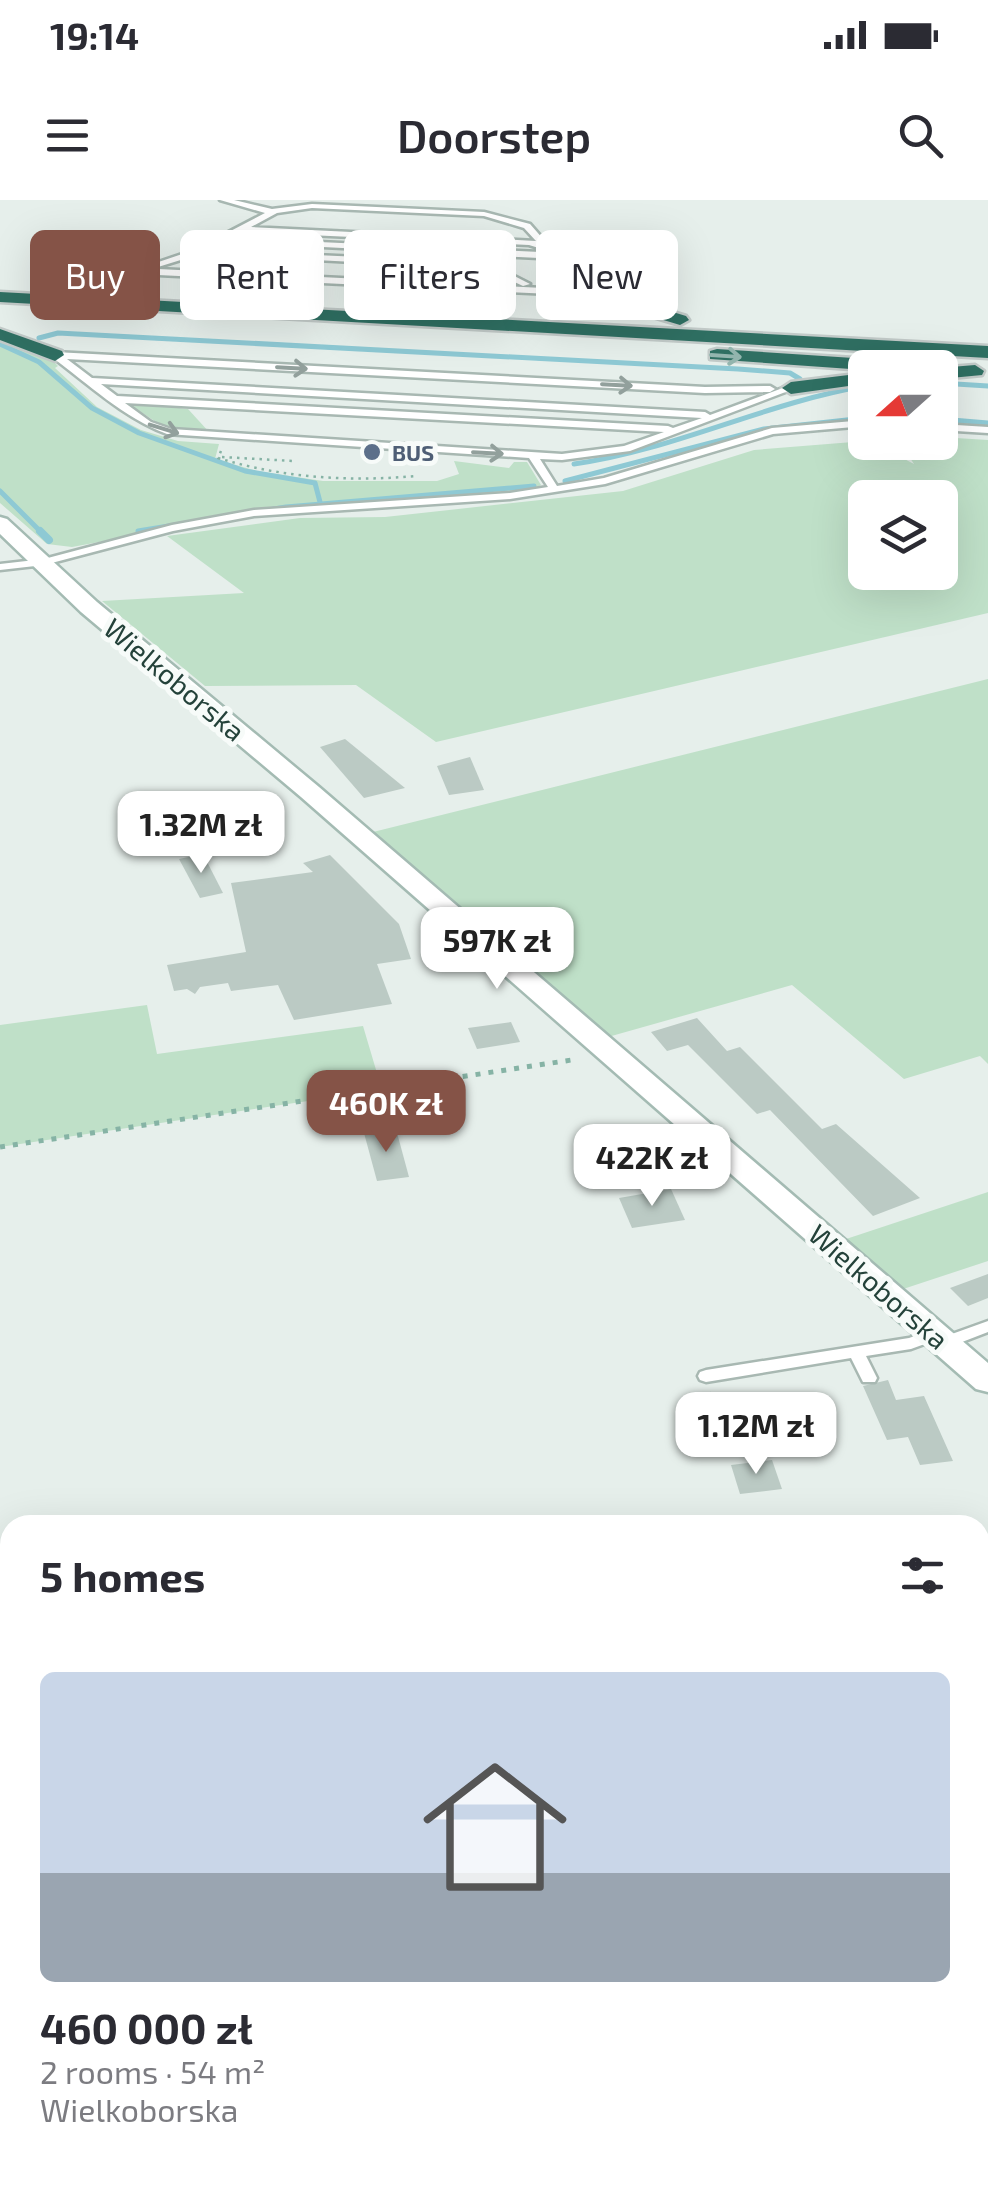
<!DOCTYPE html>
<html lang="en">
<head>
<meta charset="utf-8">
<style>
  :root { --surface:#fff; --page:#f7f7f7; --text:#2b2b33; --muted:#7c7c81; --accent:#855347 }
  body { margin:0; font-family:"Exo 2",sans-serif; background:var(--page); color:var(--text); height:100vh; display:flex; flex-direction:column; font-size:38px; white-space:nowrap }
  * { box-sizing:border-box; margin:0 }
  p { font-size:32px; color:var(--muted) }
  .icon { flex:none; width:55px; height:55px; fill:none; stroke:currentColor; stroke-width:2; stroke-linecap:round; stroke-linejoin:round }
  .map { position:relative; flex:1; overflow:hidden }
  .sheet { position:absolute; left:0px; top:1315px; width:990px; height:672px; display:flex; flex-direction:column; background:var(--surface); border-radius:30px 30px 0 0; box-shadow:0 10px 40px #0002 }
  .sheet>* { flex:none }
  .top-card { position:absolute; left:30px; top:30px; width:930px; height:90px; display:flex; gap:20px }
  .needle { width:65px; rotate:249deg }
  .fabs { position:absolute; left:848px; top:150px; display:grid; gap:20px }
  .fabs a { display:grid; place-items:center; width:110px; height:110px; border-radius:15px; background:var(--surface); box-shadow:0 10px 40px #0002; font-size:50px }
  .price { position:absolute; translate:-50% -85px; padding:0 22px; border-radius:20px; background:#fff; color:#222; font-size:32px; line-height:65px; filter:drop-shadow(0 2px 5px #0008) }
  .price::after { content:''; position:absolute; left:50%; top:60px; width:30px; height:22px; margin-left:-15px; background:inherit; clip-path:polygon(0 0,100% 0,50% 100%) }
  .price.selected { background:var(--accent); color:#fff }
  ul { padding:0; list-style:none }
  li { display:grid; align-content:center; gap:20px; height:530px; padding:0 40px }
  li span { display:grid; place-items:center; height:310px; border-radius:15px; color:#555 }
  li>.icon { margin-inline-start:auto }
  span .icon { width:180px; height:180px; fill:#fffc; stroke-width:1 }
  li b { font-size:42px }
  h2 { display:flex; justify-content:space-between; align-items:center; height:120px; padding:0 40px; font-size:42px }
  .tag { padding:0 35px; border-radius:15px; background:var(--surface); box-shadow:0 10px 40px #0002; font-size:35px; line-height:90px }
  .tag.selected { background:var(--accent); color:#fff }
  .status { display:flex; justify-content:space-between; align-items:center; height:70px; padding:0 50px; background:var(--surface); direction:ltr }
  .status svg { height:28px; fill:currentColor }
  header { display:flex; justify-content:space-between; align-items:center; height:130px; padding:0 40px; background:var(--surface); font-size:45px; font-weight:600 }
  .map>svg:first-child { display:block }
  .green { fill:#bfe0c8; fill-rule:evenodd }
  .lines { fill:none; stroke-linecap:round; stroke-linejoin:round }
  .stream-far1 { stroke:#8ec9d4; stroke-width:5 }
  .stream { stroke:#8ec9d4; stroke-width:8 }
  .building { fill:#bbcac4 }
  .lane-casing { stroke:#a8b8b2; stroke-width:5 }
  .street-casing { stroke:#a8b8b2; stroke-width:5 }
  .secondary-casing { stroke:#a4bbb3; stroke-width:5 }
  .highway-casing { stroke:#c2cac8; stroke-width:5 }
  .path-far1 { stroke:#86b3a5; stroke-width:2.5; stroke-dasharray:2.5 5; stroke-linecap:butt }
  .path { stroke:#86b3a5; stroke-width:5; stroke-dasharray:5 8; stroke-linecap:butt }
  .lane { fill:#fff; fill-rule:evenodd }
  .street { fill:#fff; fill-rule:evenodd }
  .secondary { fill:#fff; fill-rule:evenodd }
  .highway { fill:#2f6f62; fill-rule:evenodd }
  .oneway { stroke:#93b5ae }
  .oneway2 { stroke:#92a09c }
  .service-dot { fill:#5c6f8a; stroke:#f7fbf9; stroke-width:4 }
  .labels { text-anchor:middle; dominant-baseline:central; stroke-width:10; stroke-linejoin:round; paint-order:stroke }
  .far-service-label { font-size:22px; font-weight:bold; fill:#4e5e75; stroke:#f7fbf9; text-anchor:start }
  .street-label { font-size:28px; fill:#24423a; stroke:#f7fbf9 }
</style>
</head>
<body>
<div class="status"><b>19:14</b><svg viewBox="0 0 49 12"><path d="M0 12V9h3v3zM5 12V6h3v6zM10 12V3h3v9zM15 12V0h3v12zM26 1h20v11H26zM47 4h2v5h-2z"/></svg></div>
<header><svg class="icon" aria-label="menu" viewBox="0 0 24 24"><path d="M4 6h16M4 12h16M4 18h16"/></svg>Doorstep<svg class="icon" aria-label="search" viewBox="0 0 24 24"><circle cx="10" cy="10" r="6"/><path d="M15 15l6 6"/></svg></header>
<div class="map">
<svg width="988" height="1986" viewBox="0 0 988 1986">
  <rect width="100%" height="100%" fill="#e6efeb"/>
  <!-- green -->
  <g class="green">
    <path d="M0,139L55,163L58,166L55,168L97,207L141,230L178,241L219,244L215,259L257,271L323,281H437L459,274L454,261L509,268L514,262H527L541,285L533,290L500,293L277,309L72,347L47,344L0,303Z"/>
    <path d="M139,203L188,209L209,232L162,226L132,206Z"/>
    <path d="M940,237L988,240V413L436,542L356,485L205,486L102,401L244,393L167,336L300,318L385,317L623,291L754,250L853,242L889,251L914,264L900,243L940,242ZM865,298H940V372H865Z"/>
    <path d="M988,479V864L980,856L904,879L792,785L608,837L369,633Z"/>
    <path d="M147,805L157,854L363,826L382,890L0,947V825Z"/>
    <path d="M988,992V1061L888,1094L831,1044Z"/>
    <path d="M988,1781V1986H937L935,1978H980V1783Z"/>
  </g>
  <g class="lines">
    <!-- stream-far1 -->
    <g class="stream-far1">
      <path d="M39,138L58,133L738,169L790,173L800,179"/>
      <path d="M0,144L39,162L92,208L139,233L245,271L315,283L320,302"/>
      <path d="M940,183L988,186"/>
      <path d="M940,219L988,223"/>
      <path d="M574,264C674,250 765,203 865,186"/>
      <path d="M565,281L764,229L865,218"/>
      <path d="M0,291L42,333"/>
      <path d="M138,331L286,307L534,286"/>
    </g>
    <!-- stream -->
    <path class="stream" d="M40,331L49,340"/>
  </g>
  <!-- building -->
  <g class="building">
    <path d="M345,539L405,588L364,598L320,547Z"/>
    <path d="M470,557L484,590L449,595L437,566Z"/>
    <path d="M203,654L223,693L200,698L179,659Z"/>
    <path d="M330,655L399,724L411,759L377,764L392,804L294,820L278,785L231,791L228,783L200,787L195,794L187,789L174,791L167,765L246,752L231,683L313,672L303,663Z"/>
    <path d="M697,818L727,851L740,847L822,929L836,924L920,998L873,1016L770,910L757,914L688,845L667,851L651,832Z"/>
    <path d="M511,822L520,842L477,849L468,828Z"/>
    <path d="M396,929L409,977L377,981L364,933Z"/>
    <path d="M671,989L685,1020L632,1028L619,998Z"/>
    <path d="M988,1074V1098L968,1106L950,1088Z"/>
    <path d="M888,1180L896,1200L924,1196L953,1261L920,1265L908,1237L887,1240L863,1186Z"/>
    <path d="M804,1201L823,1242L766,1252L749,1210Z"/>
    <path d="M772,1260L782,1289L740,1294L731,1265Z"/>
  </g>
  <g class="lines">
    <!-- lane casing -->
    <g class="lane-casing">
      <g id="lane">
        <path d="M220,0H234L272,9L312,4L484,12L530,24L573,73L597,93L593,96L158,75L154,72L158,69L584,90L555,63L539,58L222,42L208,50L489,63L530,84L523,86L487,69L200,54L129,76V72L194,50L265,13ZM312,8L484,16L524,28L536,41L251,27L277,13ZM242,32L529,45L542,49L548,55L540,52L230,38Z"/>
        <path d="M55,152L705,187L770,186L775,189L770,192L705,193L67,159L92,178L705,212L710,215L788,186L796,188L630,251L562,260L540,259L557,286L604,278L772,228L865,220V226L773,234L605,284L510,299L254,316L173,331L44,365L0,370V364L44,359L172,325L254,310L510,293L548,287L529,258L167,234C124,218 88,184 52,157L50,155ZM101,184L702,218L673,228L668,226L117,196ZM125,203L664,232L624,246L562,254L171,229L151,222Z"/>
        <path d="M940,224L988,227V233L940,230Z"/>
        <path d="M988,1121V1132L944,1149L938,1147L936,1143L938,1139Z"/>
        <path d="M935,1129L943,1134L941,1138L911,1149L866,1156L877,1178L875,1182H863L851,1158L706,1182L700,1180L698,1176L700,1172L706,1170L909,1138Z"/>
      </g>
    </g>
    <!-- street casing -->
    <g class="street-casing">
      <g id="street">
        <path d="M52,1978H96L97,1986H53Z"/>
        <path d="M265,1978H309L310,1986H266Z"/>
      </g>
    </g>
    <!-- secondary casing -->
    <g class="secondary-casing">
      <g id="secondary">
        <path d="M0,317L7,319L97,402L319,587L988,1163V1192L976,1189L301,597L81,412L0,334Z"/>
        <path d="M988,1490V1525L980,1528V1493Z"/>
        <path d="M479,1978H528L524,1986H475Z"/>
      </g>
    </g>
    <!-- highway casing -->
    <g class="highway-casing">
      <g id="highway">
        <path d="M132,69L138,70V78L56,91L47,86L56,81Z"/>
        <path d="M593,88L686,116L689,120L680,125L587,97L584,93Z"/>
        <path d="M0,92L988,146V158L0,102Z"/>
        <path d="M0,129L62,151L64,155L55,161L0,140Z"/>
        <path d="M717,149L914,162L923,168L865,170L710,159V151Z"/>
        <path d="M975,165L984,171L982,175L940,179L939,168Z"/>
        <path d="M865,173L863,184L791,194L782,188L791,182Z"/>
      </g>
    </g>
    <!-- path-far1 -->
    <g class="path-far1">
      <path d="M221,251L218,258C284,278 348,282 416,276"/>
      <path d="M222,257L293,261"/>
    </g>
    <!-- path -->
    <g class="path">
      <path d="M0,947L578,859"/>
      <path d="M708,1193L735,1246"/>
    </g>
    <!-- lane -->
    <use href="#lane" class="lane"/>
    <!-- street -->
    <use href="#street" class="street"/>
    <!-- secondary -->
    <use href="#secondary" class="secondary"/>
    <!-- highway -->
    <use href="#highway" class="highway"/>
  </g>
  <!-- one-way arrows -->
  <defs><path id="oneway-shaft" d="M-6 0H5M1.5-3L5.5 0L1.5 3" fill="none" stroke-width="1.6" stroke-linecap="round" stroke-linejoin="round" transform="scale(2.5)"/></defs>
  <use class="oneway" href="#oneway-shaft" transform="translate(726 156) rotate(4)"/>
  <g class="oneway2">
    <use href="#oneway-shaft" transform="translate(292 168) rotate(3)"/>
    <use href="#oneway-shaft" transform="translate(617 185) rotate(3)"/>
    <use href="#oneway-shaft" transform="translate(164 229) rotate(17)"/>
    <use href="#oneway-shaft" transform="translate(488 253) rotate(3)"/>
  </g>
  <!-- markers -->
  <circle class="service-dot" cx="372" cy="252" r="10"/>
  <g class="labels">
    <!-- far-service labels -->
    <g class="far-service-label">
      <text x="392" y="252">BUS</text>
    </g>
    <!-- street labels -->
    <g class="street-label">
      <text transform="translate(175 479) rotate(40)">Wielkoborska</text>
      <text transform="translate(879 1086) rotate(41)">Wielkoborska</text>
    </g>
  </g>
</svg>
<div class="fabs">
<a><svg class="needle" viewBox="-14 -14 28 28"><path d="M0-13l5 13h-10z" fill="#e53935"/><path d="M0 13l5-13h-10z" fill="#7c7c81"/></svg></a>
<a><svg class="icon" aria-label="layers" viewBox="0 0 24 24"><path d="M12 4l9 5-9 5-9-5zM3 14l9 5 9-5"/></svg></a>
</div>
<b class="price" style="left:201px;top:676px">1.32M zł</b>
<b class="price" style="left:497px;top:792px">597K zł</b>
<b class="price selected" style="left:386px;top:955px">460K zł</b>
<b class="price" style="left:652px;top:1009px">422K zł</b>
<b class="price" style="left:756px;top:1277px">1.12M zł</b>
<div class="top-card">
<a class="tag selected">Buy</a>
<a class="tag">Rent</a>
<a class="tag">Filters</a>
<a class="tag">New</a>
</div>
<section class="sheet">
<h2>5 homes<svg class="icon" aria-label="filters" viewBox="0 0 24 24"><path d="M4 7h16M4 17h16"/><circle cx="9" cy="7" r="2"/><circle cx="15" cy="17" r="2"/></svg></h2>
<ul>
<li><span style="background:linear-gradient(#c9d6e8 65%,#9aa5b1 0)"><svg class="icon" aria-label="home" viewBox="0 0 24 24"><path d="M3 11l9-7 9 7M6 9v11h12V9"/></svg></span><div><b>460 000 zł</b><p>2 rooms · 54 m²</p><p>Wielkoborska</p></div></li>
</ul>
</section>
</div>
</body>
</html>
